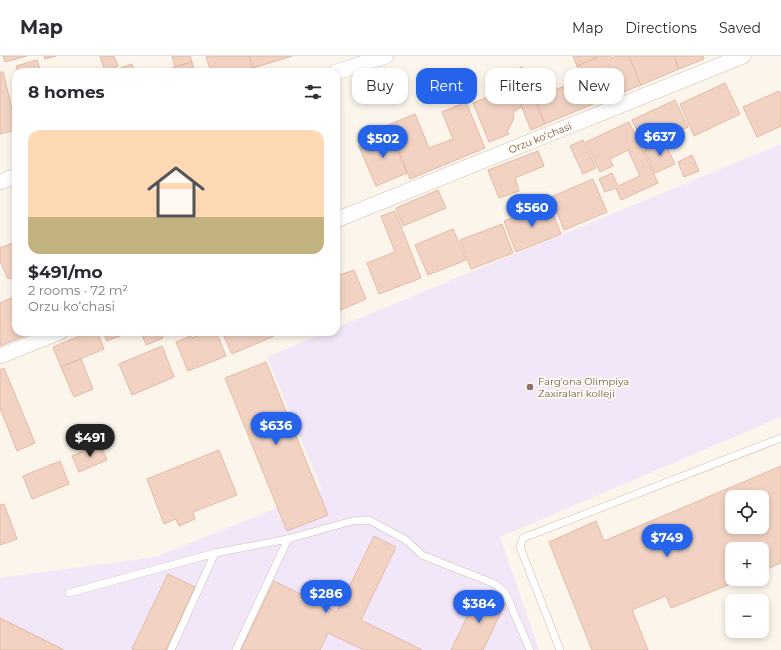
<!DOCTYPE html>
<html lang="en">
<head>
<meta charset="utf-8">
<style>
  :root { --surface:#fff; --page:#f2f2f3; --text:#2b2b33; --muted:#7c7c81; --line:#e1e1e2; --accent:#2563eb }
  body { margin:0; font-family:Montserrat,sans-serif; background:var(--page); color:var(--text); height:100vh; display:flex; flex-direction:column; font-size:15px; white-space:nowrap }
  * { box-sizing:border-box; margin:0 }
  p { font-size:13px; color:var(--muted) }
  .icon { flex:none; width:22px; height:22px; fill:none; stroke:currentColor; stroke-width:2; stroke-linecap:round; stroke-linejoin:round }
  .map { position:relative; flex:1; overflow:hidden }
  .side { position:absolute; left:12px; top:12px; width:328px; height:268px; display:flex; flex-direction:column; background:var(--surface); border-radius:12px; box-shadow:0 2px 6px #0003 }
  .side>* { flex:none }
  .guide { position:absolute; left:352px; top:12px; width:369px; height:36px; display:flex; gap:8px }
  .buttons { position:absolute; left:725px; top:434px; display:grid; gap:8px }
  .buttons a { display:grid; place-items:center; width:44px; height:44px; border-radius:8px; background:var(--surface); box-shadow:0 2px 6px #0003; font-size:20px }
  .price { position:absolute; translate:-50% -34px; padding:0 9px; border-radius:14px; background:var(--accent); color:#fff; font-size:13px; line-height:26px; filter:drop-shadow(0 1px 2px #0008) }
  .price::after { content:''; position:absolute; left:50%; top:24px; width:12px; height:9px; margin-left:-6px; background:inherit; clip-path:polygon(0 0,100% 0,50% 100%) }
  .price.current { background:#222; color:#fff }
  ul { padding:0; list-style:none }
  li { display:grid; align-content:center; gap:8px; height:212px; padding:0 16px }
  li span { display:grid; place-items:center; height:124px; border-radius:12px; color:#555 }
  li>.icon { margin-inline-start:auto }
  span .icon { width:72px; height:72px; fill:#fffc; stroke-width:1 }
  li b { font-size:17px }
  h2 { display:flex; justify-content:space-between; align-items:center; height:48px; padding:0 16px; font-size:17px }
  .chip { padding:0 14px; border-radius:12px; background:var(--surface); box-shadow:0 2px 6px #0003; font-size:14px; line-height:36px }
  .chip.current { background:var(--accent); color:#fff }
  header { display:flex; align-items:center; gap:24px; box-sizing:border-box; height:56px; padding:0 20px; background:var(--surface); border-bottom:1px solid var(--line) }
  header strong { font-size:19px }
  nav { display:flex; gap:22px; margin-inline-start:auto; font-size:14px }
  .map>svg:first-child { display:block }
  .education { fill:#f2e7f9 }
  .building { fill:#f2d3c3; stroke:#e4b9a3; fill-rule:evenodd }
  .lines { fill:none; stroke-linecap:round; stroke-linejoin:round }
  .service-casing { stroke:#cfbdaf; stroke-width:8 }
  .minor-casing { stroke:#cfbdaf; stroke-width:16 }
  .service { stroke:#fff; stroke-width:7 }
  .minor { stroke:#fff; stroke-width:15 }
  .education-dot { fill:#8d6e63; stroke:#fff9f2; stroke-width:1.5 }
  .labels { text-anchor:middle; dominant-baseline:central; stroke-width:4; stroke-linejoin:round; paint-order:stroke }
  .street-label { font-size:10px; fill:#785b4d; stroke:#fff9f2 }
  .education-label { font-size:10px; fill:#785e54; stroke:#fff9f2; text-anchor:start }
</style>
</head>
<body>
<header>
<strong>Map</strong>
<nav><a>Map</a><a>Directions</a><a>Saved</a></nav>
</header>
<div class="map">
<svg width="781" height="594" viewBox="0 0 781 594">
  <rect width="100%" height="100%" fill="#fcf5eb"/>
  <!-- education -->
  <path class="education" d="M781,88V361L500,481L539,594H0V522L155,501L322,434L267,301L327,276H336V272Z"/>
  <!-- building -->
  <g class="building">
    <path d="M3,0H27L5,6Z"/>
    <path d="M44,0H56L45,3Z"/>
    <path d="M100,0H114L118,10L105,15Z"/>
    <path d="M172,0H190L192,6L175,11Z"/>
    <path d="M206,0H249L253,12L241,16H211Z"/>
    <path d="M249,0H292L253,12Z"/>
    <path d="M573,0H596V2L577,10Z"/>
    <path d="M596,0H611L612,2L616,0H629L641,29L593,48L577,10L596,2Z"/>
    <path d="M629,0H674L679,13L641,29Z"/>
    <path d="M674,0H703L704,3L679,13Z"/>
    <path d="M37,4L41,16H18L16,10Z"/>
    <path d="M192,6L195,16H160L175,11Z"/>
    <path d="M132,8L134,16H109Z"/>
    <path d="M522,11L545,68L531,74L508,17Z"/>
    <path d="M0,16H3L16,70V74L0,78Z"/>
    <path d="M582,23L593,48L545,68L533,38L555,29L557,33Z"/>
    <path d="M725,27L740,58L694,80L680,48Z"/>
    <path d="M514,30L522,51L514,55L513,65L507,75L509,78L489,86L473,47Z"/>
    <path d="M779,35L781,39V70L757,81L743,51Z"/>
    <path d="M675,44L688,71L645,91L632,64Z"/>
    <path d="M466,46L485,92L410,123L388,69L415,58L429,92L453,83L442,56Z"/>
    <path d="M629,66L658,127L621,144L616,132L605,136L599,123L612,117L618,130L640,120L628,94L610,103L613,110L600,116L586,86Z"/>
    <path d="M391,76L407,117L376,130L359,90Z"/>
    <path d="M583,84L596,112L583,118L570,90Z"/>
    <path d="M664,85L675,108L655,117L644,94Z"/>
    <path d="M538,95L544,110L515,122L519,135L499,142L488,114Z"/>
    <path d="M692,99L699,115L684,121L678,106Z"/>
    <path d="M593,123L607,156L564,174L551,141Z"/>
    <path d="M438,134L446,152L403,170L396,152Z"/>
    <path d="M549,147L561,178L516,196L504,165Z"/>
    <path d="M395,155L421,222L379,238L367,207L395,196L381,160Z"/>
    <path d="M502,168L513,197L471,213L460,184Z"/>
    <path d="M453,173L466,204L428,219L415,189Z"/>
    <path d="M15,186L16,189V220L8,223L0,205V192Z"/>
    <path d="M354,214L366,243L336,256V224L338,223L337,220Z"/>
    <path d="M16,240V276H34L0,290V247Z"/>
    <path d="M89,276H97L104,293L61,311L53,291Z"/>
    <path d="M103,276H130L107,285Z"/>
    <path d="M141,276H160L163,282L146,289Z"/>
    <path d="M207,276H216L226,300L188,315L176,286L191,280L192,282Z"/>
    <path d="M222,276H273L274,280L232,298Z"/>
    <path d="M162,290L174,321L132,339L119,308Z"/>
    <path d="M81,303L93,333L74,341L61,311Z"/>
    <path d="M266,306L328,459L287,475L225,322Z"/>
    <path d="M4,312L35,387L17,395L0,352V314Z"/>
    <path d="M100,388L107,404L79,416L72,400Z"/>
    <path d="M219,394L237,439L193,456L195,463L179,470L176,463L164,468L147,423Z"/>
    <path d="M60,405L69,428L32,443L23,420Z"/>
    <path d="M781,410V507L762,515V493H732V523H743L671,552L666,540L632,554L648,594H592L549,486L596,465L604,485ZM732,441H762V471H732Z"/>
    <path d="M4,448L17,483L0,489V449Z"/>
    <path d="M374,480L396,491L361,564L422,594H364L328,577L320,594H241L274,525L337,556Z"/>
    <path d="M168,518L195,531L166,594H134L132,593Z"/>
    <path d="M479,536L505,548L483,594H451Z"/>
    <path d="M0,562L64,594H0Z"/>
  </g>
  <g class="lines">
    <!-- service casing -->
    <g class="service-casing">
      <g id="service">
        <path d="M69,537L215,497L288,483L352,465L369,464L406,484L422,499L495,528L505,536L530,594"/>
        <path d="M171,594L215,497"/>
        <path d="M236,594L288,483"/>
        <path d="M560,594L520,491L523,482L781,382"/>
      </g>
    </g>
    <!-- minor casing -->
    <g class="minor-casing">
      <g id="minor">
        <path d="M336,16L386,0"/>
        <path d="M0,126L16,120"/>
        <path d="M336,164L743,0"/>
        <path d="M0,300L60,276"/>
      </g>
    </g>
    <!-- service -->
    <use href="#service" class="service"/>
    <!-- minor -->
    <use href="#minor" class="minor"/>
  </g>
  <!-- markers -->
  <circle class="education-dot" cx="530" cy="331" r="4"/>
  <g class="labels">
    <!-- street labels -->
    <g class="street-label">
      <text transform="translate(540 82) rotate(-22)">Orzu koʻchasi</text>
    </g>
    <!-- education labels -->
    <g class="education-label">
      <text x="538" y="325">Farg'ona Olimpiya<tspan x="538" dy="12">Zaxiralari kolleji</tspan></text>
    </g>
  </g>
</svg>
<div class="buttons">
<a><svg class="icon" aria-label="locate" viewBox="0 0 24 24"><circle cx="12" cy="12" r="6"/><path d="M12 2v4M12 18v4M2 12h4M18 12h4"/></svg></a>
<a>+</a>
<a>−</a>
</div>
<b class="price" style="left:660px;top:101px">$637</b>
<b class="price" style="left:383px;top:103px">$502</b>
<b class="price" style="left:532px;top:172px">$560</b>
<b class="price" style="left:276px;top:390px">$636</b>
<b class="price current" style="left:90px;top:402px">$491</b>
<b class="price" style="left:667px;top:502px">$749</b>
<b class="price" style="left:326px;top:558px">$286</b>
<b class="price" style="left:479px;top:568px">$384</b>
<div class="guide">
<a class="chip">Buy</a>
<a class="chip current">Rent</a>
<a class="chip">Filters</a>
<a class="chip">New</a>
</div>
<section class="side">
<h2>8 homes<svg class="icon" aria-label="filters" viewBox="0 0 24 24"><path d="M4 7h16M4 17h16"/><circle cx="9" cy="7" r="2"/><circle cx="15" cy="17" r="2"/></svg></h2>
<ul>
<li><span style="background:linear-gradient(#ffd9b3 70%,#c2b280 0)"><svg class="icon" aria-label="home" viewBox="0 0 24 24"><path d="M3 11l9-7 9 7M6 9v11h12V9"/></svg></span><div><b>$491/mo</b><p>2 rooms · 72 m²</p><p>Orzu koʻchasi</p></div></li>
</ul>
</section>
</div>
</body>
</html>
